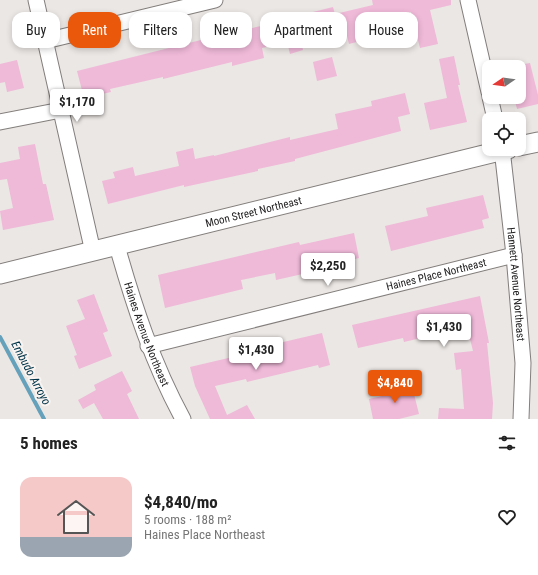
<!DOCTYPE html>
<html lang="en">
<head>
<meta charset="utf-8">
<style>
  :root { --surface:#fff; --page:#f2f2f2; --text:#222; --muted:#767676; --line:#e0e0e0; --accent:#ea580c }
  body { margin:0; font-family:"Roboto Condensed",sans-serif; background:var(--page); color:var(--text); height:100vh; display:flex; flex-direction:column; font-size:15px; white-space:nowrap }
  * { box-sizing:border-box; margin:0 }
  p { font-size:13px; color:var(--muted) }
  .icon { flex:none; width:22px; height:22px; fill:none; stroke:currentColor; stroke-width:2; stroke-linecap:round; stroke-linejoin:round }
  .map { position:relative; height:419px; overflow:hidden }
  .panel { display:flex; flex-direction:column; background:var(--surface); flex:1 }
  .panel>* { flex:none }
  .top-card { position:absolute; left:12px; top:12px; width:514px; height:36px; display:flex; gap:8px }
  .needle { width:26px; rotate:257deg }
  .controls { position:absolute; left:482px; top:60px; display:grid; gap:8px }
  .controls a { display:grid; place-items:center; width:44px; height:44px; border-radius:8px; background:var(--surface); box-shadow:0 2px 6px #0003; font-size:20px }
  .price { position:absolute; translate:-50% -34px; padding:0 9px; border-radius:4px; background:#fff; color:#222; font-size:13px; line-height:26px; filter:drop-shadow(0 1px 2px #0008) }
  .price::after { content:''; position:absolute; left:50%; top:24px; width:12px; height:9px; margin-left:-6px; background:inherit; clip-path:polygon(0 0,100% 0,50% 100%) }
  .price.on { background:var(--accent); color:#fff }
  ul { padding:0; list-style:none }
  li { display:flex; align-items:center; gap:12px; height:100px; padding:0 20px }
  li+li { border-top:1px solid var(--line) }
  li span { display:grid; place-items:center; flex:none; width:112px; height:80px; border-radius:12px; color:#555 }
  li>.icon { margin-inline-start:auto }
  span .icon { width:48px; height:48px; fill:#fffc; stroke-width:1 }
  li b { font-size:17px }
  h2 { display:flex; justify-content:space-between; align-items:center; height:48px; padding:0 20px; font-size:17px }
  .tag { padding:0 14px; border-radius:12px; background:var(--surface); box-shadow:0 2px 6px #0003; font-size:14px; line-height:36px }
  .tag.on { background:var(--accent); color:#fff }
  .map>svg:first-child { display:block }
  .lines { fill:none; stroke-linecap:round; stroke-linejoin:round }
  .stream { stroke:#66a1bc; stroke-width:4 }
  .building { fill:#efb9d8 }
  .minor-casing { stroke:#827e7c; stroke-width:17 }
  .tertiary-casing { stroke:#827e7c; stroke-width:21 }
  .minor { stroke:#fff; stroke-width:15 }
  .tertiary { stroke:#fff; stroke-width:19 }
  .labels { text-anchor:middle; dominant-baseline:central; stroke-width:4; stroke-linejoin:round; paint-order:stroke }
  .street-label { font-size:11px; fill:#222020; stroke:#f9f4f2 }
  .water-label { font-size:12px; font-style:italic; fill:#003549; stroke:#f9f4f2 }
</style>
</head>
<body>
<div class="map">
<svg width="538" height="419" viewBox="0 0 538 419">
  <rect width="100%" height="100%" fill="#ebe7e4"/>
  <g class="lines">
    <!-- stream -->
    <path class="stream" d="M0,337L44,419"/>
  </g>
  <!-- building -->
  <g class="building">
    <path d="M372,0H451V5L430,10L438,44L420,48L411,12L364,23L368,39L349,44L346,32L301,42L303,50L290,54L287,42L262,48L264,58L232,66V62L163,79V77L110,89L111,92L84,98L77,71L225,34L302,17L301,15L333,7L335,14L373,5Z"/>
    <path d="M454,56L460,85H458L467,122L430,130L424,103L447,98L439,59Z"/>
    <path d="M332,57L337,76L317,81L313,62Z"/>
    <path d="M17,60L24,88L7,92L5,82L0,83V64Z"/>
    <path d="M530,63L538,95V104L517,109L514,97H519V65Z"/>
    <path d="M405,93L410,114L398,117L401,131L295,159V161L258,169V171L184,187V185L108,204L102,181L115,178L113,172L133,167L135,176L179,166L176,152L193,148L195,159L214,155V156L290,137V140L338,129L335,114L372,106L371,101Z"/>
    <path d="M35,144L43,184H46L54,220L3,230L0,211L13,208L7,179L0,180V163L20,159L18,147Z"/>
    <path d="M483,195L489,218L482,220L484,228L391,251L385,226L428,216L426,208Z"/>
    <path d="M354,233L359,258L306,271L307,273L276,280L275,273L241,280L243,289L165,308L158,275L299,242L300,245Z"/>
    <path d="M94,294L108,331L103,333L112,356L79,369L74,356L77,355L66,326L85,319L77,300Z"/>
    <path d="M480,296L489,343H487L493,403L492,419H438L439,408L464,409L461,369L456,370L454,353L473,351L467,327L404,342L403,338L358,348L352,325Z"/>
    <path d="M322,333L330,365L319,368L318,365L247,382L246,379L215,386L227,415L247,405L255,419H210L195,386L190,367L280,346L279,343Z"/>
    <path d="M122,371L132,391L127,394L139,419H103L94,403L83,409L78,400L96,390L94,385Z"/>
    <path d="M411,382L419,414L399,419H373L369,399L400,392L399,385Z"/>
  </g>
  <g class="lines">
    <!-- minor casing -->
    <g class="minor-casing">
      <g id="minor">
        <path d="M36,0L93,252"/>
        <path d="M468,0L489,92"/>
        <path d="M45,41L215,0"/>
        <path d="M490,97L495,119"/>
        <path d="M0,122L61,110"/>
        <path id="s1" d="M502,149L514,255L523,363L521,419"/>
        <path id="s2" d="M117,246C134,306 153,364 183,419"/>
        <path id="s3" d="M148,346L514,255"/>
      </g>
    </g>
    <!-- tertiary casing -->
    <g class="tertiary-casing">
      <g id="tertiary">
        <path d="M519,146L538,142"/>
        <path id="s4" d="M0,274L508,149"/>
      </g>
    </g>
    <!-- minor -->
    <use href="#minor" class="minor"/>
    <!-- tertiary -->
    <use href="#tertiary" class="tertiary"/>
  </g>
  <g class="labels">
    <!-- street labels -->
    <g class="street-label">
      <text stroke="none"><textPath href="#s4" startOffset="261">Moon Street Northeast</textPath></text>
      <text stroke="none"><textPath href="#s3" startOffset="297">Haines Place Northeast</textPath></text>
      <text stroke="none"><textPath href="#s1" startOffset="136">Hannett Avenue Northeast</textPath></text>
      <text stroke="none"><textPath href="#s2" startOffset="93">Haines Avenue Northeast</textPath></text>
    </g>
    <!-- water labels -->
    <g class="water-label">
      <text transform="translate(31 373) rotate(62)">Embudo Arroyo</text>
    </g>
  </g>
</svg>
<div class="controls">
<a><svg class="needle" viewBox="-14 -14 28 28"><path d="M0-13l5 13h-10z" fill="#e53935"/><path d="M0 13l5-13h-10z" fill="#767676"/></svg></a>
<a><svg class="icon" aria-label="locate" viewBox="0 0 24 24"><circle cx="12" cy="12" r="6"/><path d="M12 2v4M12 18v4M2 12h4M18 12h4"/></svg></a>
</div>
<b class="price" style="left:77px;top:123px">$1,170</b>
<b class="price" style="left:328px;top:287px">$2,250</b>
<b class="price" style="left:444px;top:348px">$1,430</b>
<b class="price" style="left:256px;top:371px">$1,430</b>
<b class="price on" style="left:395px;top:404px">$4,840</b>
<div class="top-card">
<a class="tag">Buy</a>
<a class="tag on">Rent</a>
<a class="tag">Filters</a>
<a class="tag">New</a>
<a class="tag">Apartment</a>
<a class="tag">House</a>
</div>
</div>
<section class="panel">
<h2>5 homes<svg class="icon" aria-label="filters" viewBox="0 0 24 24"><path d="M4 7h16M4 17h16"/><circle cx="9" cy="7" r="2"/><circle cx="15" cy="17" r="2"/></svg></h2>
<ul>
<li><span style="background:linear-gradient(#f6c9c9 75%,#9aa5b1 0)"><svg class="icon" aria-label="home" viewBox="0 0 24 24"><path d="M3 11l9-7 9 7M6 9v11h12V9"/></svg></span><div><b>$4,840/mo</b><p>5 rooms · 188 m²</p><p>Haines Place Northeast</p></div><svg class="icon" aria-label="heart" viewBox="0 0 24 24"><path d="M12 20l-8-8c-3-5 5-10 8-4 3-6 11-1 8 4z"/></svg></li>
</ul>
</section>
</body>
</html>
